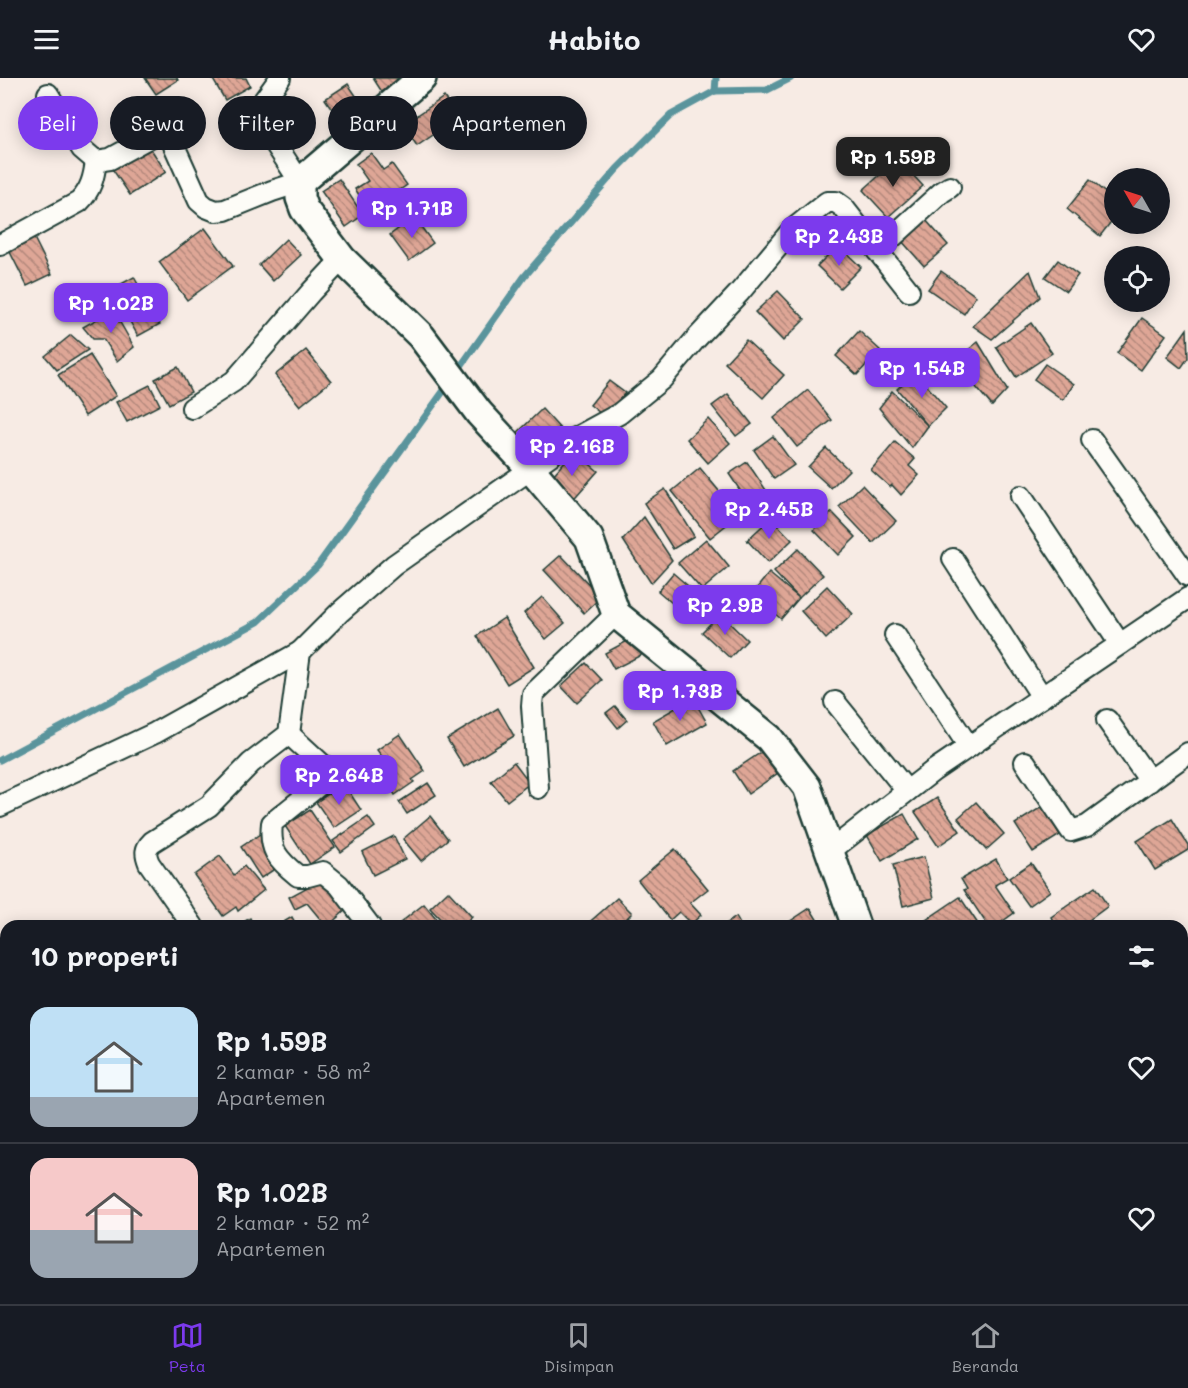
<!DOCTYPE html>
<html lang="id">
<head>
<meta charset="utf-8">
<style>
  :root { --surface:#171b24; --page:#242831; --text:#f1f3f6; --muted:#9ea1a6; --line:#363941; --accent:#7c3aed }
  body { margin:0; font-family:Mali,sans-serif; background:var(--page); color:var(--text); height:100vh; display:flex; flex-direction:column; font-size:22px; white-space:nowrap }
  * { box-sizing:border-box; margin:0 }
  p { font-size:20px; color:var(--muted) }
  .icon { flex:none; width:33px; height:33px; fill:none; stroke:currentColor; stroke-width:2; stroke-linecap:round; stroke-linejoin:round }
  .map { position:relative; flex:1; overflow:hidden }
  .drawer { position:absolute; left:0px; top:842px; width:1188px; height:386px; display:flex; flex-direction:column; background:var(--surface); border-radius:18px 18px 0 0; box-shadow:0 3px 15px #0003 }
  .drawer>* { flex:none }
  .banner { position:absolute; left:18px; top:18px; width:600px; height:54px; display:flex; gap:12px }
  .needle { width:39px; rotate:309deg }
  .fabs { position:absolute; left:1104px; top:90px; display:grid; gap:12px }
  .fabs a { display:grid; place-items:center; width:66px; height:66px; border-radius:50%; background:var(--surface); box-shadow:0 3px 15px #0003; font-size:30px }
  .price { position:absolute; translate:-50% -51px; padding:0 14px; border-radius:12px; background:var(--accent); color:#fff; font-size:20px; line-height:39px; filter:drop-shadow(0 2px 3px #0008) }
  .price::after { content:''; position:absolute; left:50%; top:36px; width:18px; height:14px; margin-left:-9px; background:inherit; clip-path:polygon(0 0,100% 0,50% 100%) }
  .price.selected { background:#222; color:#fff }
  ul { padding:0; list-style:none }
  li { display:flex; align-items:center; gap:18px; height:150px; padding:0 30px }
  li+li { border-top:2px solid var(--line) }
  li span { display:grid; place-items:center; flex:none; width:168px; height:120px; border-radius:18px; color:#555 }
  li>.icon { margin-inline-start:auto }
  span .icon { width:72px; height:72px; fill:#fffc; stroke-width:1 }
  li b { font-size:26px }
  h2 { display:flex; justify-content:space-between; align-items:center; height:72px; padding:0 30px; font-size:26px }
  .chip { padding:0 21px; border-radius:27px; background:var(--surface); box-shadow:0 3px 15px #0003; font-size:21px; line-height:54px }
  .chip.selected { background:var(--accent); color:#fff }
  header { display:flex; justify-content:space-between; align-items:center; height:78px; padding:0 30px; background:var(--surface); font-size:27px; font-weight:700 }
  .dock { display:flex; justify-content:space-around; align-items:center; height:84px; border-top:2px solid var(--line); background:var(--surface); font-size:16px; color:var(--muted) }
  .dock a { display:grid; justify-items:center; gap:3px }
  .dock .selected { color:var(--accent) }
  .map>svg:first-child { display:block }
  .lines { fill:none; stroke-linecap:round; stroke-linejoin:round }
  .stream { stroke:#5a949c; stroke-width:7 }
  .building { fill:url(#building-back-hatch); stroke:#1f3d34; stroke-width:1.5 }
  .street-casing { stroke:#1f3d34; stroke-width:24 }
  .secondary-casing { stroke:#1f3d34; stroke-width:32 }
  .street { stroke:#fdfcf7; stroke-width:20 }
  .secondary { stroke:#fdfcf7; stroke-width:27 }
</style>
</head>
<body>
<header><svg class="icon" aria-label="menu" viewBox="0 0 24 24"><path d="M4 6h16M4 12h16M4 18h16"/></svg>Habito<svg class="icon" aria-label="heart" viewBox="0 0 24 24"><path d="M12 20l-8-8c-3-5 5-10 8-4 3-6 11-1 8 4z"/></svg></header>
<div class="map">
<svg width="1188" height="1226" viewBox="0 0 1188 1226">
  <defs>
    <pattern id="building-back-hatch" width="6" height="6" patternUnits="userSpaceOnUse" patternTransform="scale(1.5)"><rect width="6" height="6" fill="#dea696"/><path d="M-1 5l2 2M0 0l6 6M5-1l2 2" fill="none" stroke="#b3887b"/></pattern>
  </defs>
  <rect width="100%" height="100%" fill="#f7ebe4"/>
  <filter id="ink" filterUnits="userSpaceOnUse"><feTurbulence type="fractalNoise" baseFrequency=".0167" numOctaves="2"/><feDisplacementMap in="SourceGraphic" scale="12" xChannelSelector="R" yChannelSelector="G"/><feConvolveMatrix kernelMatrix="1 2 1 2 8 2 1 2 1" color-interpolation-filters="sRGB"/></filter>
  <g filter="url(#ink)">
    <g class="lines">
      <!-- stream -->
      <g class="stream">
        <path d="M715,13L716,0"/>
        <path d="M456,295L524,199L617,91L671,37L715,13L767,12L791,0"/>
        <path d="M0,682L258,544L318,487L450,304"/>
      </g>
    </g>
    <!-- building -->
    <g class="building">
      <path d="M145,0H177L178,2L156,16Z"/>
      <path d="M212,0H246L250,8L225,22Z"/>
      <path d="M373,0H402L384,17Z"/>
      <path d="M348,6L363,28L341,44L325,21Z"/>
      <path d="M444,19L458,40L417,68L403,47Z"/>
      <path d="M301,27L314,47L293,62L279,42Z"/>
      <path d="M149,68L166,94L130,117L113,92Z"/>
      <path d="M371,75L383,92L392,86L407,107L370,133L355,111L368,103L356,86Z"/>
      <path d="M898,81L923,108L888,139L863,112Z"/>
      <path d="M339,101L363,137L346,149L321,113Z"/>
      <path d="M1090,102L1114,122V140L1100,158L1067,131Z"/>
      <path d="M414,139L433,165L409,183L390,157Z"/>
      <path d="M925,141L948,167L924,188L901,162Z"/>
      <path d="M205,150L233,188L187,222L159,184Z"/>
      <path d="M34,160L52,196L27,208L9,172Z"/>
      <path d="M286,161L301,177L273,203L259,187Z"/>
      <path d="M838,167L861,189L840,210L817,188Z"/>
      <path d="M1058,182L1078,197L1066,213L1045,199Z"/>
      <path d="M941,193L976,218L964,236L928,211Z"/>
      <path d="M1030,193L1040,219L992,261L973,248Z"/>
      <path d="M134,199L160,246L138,258L112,211Z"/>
      <path d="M778,213L805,241L783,263L755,234Z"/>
      <path d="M113,232L134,269L117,283L103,261H93L83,249Z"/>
      <path d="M1142,240L1166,257L1141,292L1117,275Z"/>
      <path d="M1031,245L1052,275L1016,299L996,269Z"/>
      <path d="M1187,251L1188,280L1181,290L1167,279Z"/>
      <path d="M859,253L880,272L857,297L836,278Z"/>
      <path d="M71,257L88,272L57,292L45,278Z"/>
      <path d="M746,262L784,297L763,320L725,285Z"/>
      <path d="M978,264L1007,312L992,328L954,283Z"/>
      <path d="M306,272L331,303L300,328L275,297Z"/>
      <path d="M90,277L116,318L85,338L58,297Z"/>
      <path d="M1045,286L1074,306L1063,322L1034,301Z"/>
      <path d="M178,289L191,314L169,326L155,301Z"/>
      <path d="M915,294L946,330L928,348L897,311Z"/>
      <path d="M609,303L625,315L605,339L590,327Z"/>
      <path d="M150,307L160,327L127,344L116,324Z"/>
      <path d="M808,312L832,342L797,369L774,340Z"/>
      <path d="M892,313L928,348L912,370L879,330Z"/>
      <path d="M728,316L752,346L736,358L712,328Z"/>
      <path d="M542,331L564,355L537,380L515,357Z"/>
      <path d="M708,341L730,365L708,385L687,361Z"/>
      <path d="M773,358L794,387L774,401L754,372Z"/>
      <path d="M895,364L915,381L909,388L919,397L901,417L892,407L890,409L871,392Z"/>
      <path d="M826,370L849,392L831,410L808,389Z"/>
      <path d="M574,373L598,393L570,425L546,405Z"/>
      <path d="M747,384L768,415L750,427L729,396Z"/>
      <path d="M700,390L739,437L710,460L672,413Z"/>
      <path d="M862,407L896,443L873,465L839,429Z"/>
      <path d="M665,411L694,458L673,471L644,425Z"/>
      <path d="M832,434L856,459L838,477L814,452Z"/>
      <path d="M644,439L672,482L651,505L623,462Z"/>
      <path d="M771,440L792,462L768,485L747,462Z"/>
      <path d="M706,461L729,489L702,512L678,485Z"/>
      <path d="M798,471L823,497L799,520L774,494Z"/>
      <path d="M561,477L601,519L584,535L544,492Z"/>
      <path d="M673,495L708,525L693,543L658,513Z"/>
      <path d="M769,495L799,520L781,541L752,516Z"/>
      <path d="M827,508L853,536L826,561L801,533Z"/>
      <path d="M542,519L565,545L546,561L524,535Z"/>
      <path d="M720,536L747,562L730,580L702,554Z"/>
      <path d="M504,540L534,589L507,606L477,558Z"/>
      <path d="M644,554L653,571L614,591L605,575Z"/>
      <path d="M586,585L602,602L577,625L561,608Z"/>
      <path d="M693,620L707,645L667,668L653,643Z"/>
      <path d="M615,628L627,642L618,650L606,635Z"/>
      <path d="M498,630L514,658L464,689L447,661Z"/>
      <path d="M400,656L425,693L412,702L414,704L395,717L385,702L395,696L377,672Z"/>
      <path d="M763,673L778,695L748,716L733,693Z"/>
      <path d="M514,684L530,705L507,723L491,703Z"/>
      <path d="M428,705L436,717L407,736L399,724Z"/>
      <path d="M344,706L361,732L334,750L316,724Z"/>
      <path d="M937,720L960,753L938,768L915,734Z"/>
      <path d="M976,724L1004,756L986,772L958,740Z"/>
      <path d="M1043,728L1060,757L1033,774L1015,746Z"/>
      <path d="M310,732L335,769L310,786L285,748Z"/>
      <path d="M904,736L918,761L882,783L867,757Z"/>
      <path d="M430,738L448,761L421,783L403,761Z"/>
      <path d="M368,739L375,749L341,774L333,763Z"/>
      <path d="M1172,741L1188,767V772L1155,792L1137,763Z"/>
      <path d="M260,756L281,787L261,800L241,769Z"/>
      <path d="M394,758L405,781L373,797L362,774Z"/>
      <path d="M675,771L708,811L690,825L701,837L691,846L679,834L670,842L638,802Z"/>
      <path d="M220,778L234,797L244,788L264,812L238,833L236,829L223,838L194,797Z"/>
      <path d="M924,779L934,820L903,828L893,787Z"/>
      <path d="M996,781L1007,800L995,807L1014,835L996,848H988L964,812L967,811L961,801Z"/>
      <path d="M1031,785L1050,813L1029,828L1009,800Z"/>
      <path d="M320,798L347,831L328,848H326L307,825L295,831L289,819L306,810Z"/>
      <path d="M1095,809L1108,828L1081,848H1056L1051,839Z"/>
      <path d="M448,813L472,839L463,848H447L430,830Z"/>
      <path d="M960,819L978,846L976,848H930L926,842Z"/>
      <path d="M617,820L632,835L619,848H585Z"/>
      <path d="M424,826L440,846L401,848L400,845Z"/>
      <path d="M810,830L821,848H783Z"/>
      <path d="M292,839L297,848H277Z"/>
      <path d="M736,839L741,848H723Z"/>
      <path d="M250,840L254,848H237Z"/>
      <path d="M1182,1065L1188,1074V1085L1182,1089Z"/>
      <path d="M374,1221H426L420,1226H379Z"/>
      <path d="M433,1221H469L465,1225L466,1226H437Z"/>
      <path d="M563,1221H584L588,1226H557Z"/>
      <path d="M740,1221L736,1226H687L682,1222Z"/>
      <path d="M871,1221H894L889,1226H876Z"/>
      <path d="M921,1221H947L942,1226H916Z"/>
      <path d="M948,1221H954L960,1226H943Z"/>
      <path d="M1067,1221H1098L1093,1226H1062Z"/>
    </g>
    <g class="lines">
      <!-- street casing -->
      <g class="street-casing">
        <g id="street">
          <path d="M48,16L82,71L96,83L110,81L154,57C162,55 166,56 172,63L199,123L206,129L216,133L225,132L272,113L300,104L258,39L259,29L280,0"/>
          <path d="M0,167L79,124C91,112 94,99 96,83"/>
          <path d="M877,173L942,114L950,109"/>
          <path d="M192,330L234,303L311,214L342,181"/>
          <path d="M1092,362L1188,498"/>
          <path d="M1021,418L1120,566"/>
          <path d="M953,481L1042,619"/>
          <path d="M895,557L969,669"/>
          <path d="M835,624L907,713"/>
          <path d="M1107,642L1150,703"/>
          <path d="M289,656L326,690L323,704L272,745C269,772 277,781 298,798H308L323,794L339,807L370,848"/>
          <path d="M1025,684L1071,753L1087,748L1188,675"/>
          <path d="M538,710L532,628L533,616L616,536"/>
          <path d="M0,728L155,655L300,574L340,534L394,487L575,360L619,336L662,301L694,263L739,215L792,152L827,124H836L843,129L909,213"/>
          <path d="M830,773L933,693L1188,520"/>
          <path d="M193,848L149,785C145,775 145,771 152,764L209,728L251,685L289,656L300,574"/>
          <path d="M1182,934L1188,930"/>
          <path d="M0,999L6,994"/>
          <path d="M0,1095L6,1103"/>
          <path d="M1182,1132L1188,1129"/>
          <path d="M99,1221L103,1226"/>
          <path d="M216,1221L220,1226"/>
          <path d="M767,1221L772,1226"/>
          <path d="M901,1226L907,1221"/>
          <path d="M1050,1226L1054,1221"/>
        </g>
      </g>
      <!-- secondary casing -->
      <g class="secondary-casing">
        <g id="secondary">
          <path d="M422,0L300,104V120L304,131L342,181L421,258L479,335L530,390L589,460L616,536L769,660L807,709L856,848"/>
          <path d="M966,1221L969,1226"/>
        </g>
      </g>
      <!-- street -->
      <use href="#street" class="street"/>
      <!-- secondary -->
      <use href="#secondary" class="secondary"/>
    </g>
  </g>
</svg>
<div class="fabs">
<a><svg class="needle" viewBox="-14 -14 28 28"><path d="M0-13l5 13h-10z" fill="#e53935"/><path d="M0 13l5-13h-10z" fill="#9ea1a6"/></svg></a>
<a><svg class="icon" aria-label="locate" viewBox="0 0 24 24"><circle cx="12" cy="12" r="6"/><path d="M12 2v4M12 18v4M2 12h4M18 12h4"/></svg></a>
</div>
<b class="price selected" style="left:893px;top:110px">Rp 1.59B</b>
<b class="price" style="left:412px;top:161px">Rp 1.71B</b>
<b class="price" style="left:839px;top:189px">Rp 2.43B</b>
<b class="price" style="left:111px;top:256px">Rp 1.02B</b>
<b class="price" style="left:922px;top:321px">Rp 1.54B</b>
<b class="price" style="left:572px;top:399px">Rp 2.16B</b>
<b class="price" style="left:769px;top:462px">Rp 2.45B</b>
<b class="price" style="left:725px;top:558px">Rp 2.9B</b>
<b class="price" style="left:680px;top:644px">Rp 1.73B</b>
<b class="price" style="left:339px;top:728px">Rp 2.64B</b>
<div class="banner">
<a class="chip selected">Beli</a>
<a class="chip">Sewa</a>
<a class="chip">Filter</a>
<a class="chip">Baru</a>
<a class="chip">Apartemen</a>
</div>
<section class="drawer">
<h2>10 properti<svg class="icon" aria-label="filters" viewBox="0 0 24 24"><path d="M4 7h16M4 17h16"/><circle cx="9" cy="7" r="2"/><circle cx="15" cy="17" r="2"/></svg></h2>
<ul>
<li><span style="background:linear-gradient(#bfe0f5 75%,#9aa5b1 0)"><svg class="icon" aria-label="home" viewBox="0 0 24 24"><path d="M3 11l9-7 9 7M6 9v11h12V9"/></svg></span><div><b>Rp 1.59B</b><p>2 kamar · 58 m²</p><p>Apartemen</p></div><svg class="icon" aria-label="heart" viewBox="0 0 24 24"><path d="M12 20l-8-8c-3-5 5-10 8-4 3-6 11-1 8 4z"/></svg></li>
<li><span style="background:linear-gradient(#f6c9c9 60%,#9aa5b1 0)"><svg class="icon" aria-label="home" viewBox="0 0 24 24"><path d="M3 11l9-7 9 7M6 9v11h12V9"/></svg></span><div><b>Rp 1.02B</b><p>2 kamar · 52 m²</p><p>Apartemen</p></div><svg class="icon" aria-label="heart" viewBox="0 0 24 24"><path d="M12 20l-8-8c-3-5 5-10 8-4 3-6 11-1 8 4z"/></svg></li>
</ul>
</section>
</div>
<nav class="dock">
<a class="selected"><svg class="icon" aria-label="map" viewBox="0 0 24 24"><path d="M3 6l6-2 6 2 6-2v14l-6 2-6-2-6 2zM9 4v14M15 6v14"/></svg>Peta</a>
<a><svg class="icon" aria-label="saved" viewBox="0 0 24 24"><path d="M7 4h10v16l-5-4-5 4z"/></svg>Disimpan</a>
<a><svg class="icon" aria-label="home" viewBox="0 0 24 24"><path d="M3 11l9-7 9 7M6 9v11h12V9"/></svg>Beranda</a>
</nav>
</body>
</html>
